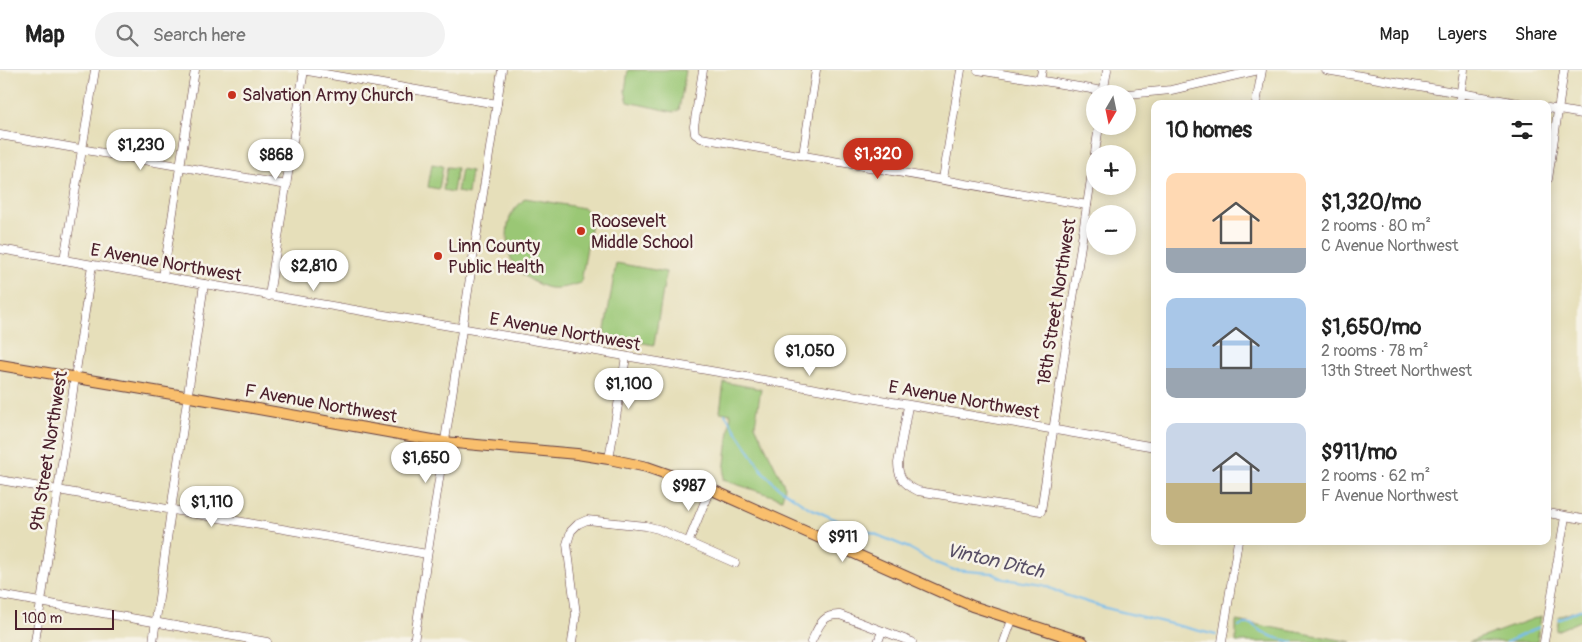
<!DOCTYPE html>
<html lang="en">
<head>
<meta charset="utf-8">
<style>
  :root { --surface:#fff; --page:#f2f2f2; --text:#222; --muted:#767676; --line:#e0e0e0; --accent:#c8321e }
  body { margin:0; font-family:Pangolin,sans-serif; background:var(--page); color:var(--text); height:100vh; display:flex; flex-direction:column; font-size:19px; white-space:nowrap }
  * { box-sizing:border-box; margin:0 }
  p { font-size:16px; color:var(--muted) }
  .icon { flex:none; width:28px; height:28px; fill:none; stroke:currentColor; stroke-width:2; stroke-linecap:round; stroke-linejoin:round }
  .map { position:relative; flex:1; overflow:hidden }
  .sheet { position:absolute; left:1151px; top:30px; width:400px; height:445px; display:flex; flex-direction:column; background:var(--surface); border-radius:10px; box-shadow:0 2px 12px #0003 }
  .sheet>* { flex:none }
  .needle { width:32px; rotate:189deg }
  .tools { position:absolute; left:1086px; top:15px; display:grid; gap:10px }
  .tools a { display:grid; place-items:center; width:50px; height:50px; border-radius:50%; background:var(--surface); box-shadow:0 2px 12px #0003; font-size:25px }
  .scale { position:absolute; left:15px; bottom:12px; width:99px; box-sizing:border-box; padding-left:5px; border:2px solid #4a1f2b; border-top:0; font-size:14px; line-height:18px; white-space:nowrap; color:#4a1f2b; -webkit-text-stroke:4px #f7f3e8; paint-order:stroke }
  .price { position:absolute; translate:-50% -42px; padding:0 11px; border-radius:18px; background:#fff; color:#222; font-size:16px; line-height:32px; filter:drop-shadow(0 1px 2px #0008) }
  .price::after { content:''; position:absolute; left:50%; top:30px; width:15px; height:11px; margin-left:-8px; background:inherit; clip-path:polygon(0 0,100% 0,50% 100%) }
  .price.selected { background:var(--accent); color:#fff }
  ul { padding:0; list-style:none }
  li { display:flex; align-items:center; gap:15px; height:125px; padding:0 15px }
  li span { display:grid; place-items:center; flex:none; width:140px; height:100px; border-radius:10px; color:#555 }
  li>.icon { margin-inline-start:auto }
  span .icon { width:60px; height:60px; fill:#fffc; stroke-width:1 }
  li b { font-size:21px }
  h2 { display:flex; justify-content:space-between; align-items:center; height:60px; padding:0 15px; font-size:21px }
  header { display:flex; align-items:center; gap:30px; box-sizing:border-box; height:70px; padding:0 25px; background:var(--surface); border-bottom:1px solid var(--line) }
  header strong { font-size:24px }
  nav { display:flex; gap:28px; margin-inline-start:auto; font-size:18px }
  .search { width:350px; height:45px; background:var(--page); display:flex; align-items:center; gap:12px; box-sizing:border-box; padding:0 18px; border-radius:28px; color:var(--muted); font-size:19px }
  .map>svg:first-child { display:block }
  .green { fill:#9ac775; stroke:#727350 }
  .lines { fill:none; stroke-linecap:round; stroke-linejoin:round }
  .stream { stroke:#77beef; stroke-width:2 }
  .minor-casing { stroke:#613c40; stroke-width:9 }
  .major-casing { stroke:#613c40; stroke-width:12 }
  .minor { stroke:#fff; stroke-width:8 }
  .major { stroke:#f9bf6d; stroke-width:10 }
  .poi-dot { fill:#c8321e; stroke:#f7f3e8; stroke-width:2 }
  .labels { text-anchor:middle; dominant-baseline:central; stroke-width:5; stroke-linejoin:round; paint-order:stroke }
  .poi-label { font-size:18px; fill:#4a1f2b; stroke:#f7f3e8; text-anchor:start }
  .street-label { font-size:18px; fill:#4a1f2b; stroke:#f7f3e8 }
  .water-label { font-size:19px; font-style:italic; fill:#584f66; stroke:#f7f3e8 }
</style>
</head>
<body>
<header>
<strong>Map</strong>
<div class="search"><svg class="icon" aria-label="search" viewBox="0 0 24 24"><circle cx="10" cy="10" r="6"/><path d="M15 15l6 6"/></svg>Search here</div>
<nav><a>Map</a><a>Layers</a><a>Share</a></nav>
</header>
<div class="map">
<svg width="1582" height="572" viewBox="0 0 1582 572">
  <rect width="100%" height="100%" fill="#f7f3e8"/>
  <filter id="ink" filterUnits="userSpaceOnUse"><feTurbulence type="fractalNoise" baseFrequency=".02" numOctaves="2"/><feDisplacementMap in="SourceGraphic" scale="10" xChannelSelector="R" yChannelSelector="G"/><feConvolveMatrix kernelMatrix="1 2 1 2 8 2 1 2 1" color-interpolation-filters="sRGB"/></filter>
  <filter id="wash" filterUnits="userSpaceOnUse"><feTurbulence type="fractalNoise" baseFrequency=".0096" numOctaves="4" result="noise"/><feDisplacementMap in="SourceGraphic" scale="20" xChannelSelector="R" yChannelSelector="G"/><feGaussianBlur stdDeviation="1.12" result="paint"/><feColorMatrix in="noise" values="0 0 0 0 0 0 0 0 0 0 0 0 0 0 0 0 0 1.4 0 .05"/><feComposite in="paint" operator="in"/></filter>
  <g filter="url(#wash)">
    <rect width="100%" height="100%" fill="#e6dfba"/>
    <!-- green -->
    <g class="green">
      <path d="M628,0H686L679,40L674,42L628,32L625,21Z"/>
      <path d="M432,94L443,96L439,119L428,117Z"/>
      <path d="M447,97L457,98L453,122L443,120Z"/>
      <path d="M461,99L471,101L468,124L457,122Z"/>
      <path d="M525,128L584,138L592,146L581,213C571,216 561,219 550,218C541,217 522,206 517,199C506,186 504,158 512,143C515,138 521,133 525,128Z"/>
      <path d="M616,193L666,202L654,275L604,266Z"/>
      <path d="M724,312L761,319L755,355L785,417L782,429L723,410L731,344L720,342Z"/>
      <path d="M1582,539V550L1556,561L1559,546Z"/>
      <path d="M1541,546L1537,572H1469Z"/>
      <path d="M1236,551L1352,572H1236Z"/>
    </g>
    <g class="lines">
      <!-- stream -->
      <g class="stream">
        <path d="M725,344L763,402L778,417L808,437L850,456L865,460L909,478L936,493L954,500L992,503L1004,509L1043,515L1065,525L1106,538L1216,565"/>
        <path d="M1558,549L1582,539"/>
        <path d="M1239,557L1244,554H1252L1259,560L1273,567L1293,572"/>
        <path d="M1507,572L1539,557"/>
      </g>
    </g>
  </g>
  <g filter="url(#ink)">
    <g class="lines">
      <!-- minor casing -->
      <g class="minor-casing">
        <g id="minor">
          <path d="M302,0L497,34"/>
          <path d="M703,0L694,56L695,64L701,68L1087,135"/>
          <path d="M978,0L1121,24"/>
          <path d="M1326,0L1524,34"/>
          <path d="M1040,10L1042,0"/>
          <path d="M1103,24L1107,0"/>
          <path d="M1128,24L1171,20L1259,0"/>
          <path d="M1256,34L1262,0"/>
          <path d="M1459,34L1464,0"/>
          <path d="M1548,38L1582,44"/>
          <path d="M0,65L287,115"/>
          <path d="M803,85L816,0"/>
          <path d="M943,109L961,0"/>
          <path d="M1548,109L1564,0"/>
          <path d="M0,179L1155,377"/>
          <path d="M64,190L95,0"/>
          <path d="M163,207L195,0"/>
          <path d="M269,226L304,0"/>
          <path d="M908,336L898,393C898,408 905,415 918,421L1041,441L1099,56"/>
          <path d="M609,389L626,287"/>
          <path d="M0,410L427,484"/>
          <path d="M1548,443L1582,449"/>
          <path d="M688,473L710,419"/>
          <path d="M0,525L267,572"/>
          <path d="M35,572L92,195"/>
          <path d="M153,572L171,440L204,214"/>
          <path d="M414,572L502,0"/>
          <path d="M572,572L576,544L567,474L571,461L578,454L587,450L646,456L658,459L735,493"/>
          <path d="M811,572C819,557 821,544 840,545L912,572"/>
          <path d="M878,572L882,561"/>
          <path d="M1004,572L1012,550"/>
          <path d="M1222,572L1238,471"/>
          <path d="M1544,572L1565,447"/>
        </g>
      </g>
      <!-- major casing -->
      <g class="major-casing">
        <path id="major" d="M0,295L196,328L444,372L577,384L609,389L647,397L710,419L972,536L1083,572"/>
      </g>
      <!-- minor -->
      <use href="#minor" class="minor"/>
      <!-- major -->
      <use href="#major" class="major"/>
    </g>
  </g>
  <!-- markers -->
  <g class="poi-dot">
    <circle cx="232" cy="25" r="5"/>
    <circle cx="581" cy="161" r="5"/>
    <circle cx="438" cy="186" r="5"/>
  </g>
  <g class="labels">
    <!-- poi labels -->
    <g class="poi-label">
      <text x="242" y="25">Salvation Army Church</text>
      <text x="591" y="151">Roosevelt<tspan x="591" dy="21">Middle School</tspan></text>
      <text x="448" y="176">Linn County<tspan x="448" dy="21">Public Health</tspan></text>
    </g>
    <!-- street labels -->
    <g class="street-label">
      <text transform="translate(166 193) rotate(10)">E Avenue Northwest</text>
      <text transform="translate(1057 232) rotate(-81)">18th Street Northwest</text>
      <text transform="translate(565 262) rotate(10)">E Avenue Northwest</text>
      <text transform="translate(964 330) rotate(10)">E Avenue Northwest</text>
      <text transform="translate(321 334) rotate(10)">F Avenue Northwest</text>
      <text transform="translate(49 381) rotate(-81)">9th Street Northwest</text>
    </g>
    <!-- water labels -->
    <g class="water-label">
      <text transform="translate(995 491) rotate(13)">Vinton Ditch</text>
    </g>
  </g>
</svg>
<div class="tools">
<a><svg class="needle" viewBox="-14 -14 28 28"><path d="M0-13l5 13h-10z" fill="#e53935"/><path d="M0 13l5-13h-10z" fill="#767676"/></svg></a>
<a>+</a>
<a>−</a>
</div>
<div class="scale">100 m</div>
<b class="price" style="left:141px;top:101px">$1,230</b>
<b class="price selected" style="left:878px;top:110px">$1,320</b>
<b class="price" style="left:276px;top:111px">$868</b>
<b class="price" style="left:314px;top:222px">$2,810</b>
<b class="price" style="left:810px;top:307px">$1,050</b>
<b class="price" style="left:629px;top:340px">$1,100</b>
<b class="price" style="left:426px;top:414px">$1,650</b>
<b class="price" style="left:689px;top:442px">$987</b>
<b class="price" style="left:212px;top:458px">$1,110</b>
<b class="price" style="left:843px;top:493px">$911</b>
<section class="sheet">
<h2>10 homes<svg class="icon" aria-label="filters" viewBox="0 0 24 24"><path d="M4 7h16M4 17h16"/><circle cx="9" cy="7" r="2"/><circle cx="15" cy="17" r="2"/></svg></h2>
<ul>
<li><span style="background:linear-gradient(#ffd9b3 75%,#9aa5b1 0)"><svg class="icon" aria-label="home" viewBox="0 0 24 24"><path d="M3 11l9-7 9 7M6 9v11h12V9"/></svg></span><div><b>$1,320/mo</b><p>2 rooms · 80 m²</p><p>C Avenue Northwest</p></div></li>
<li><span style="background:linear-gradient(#a9c7e8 70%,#9aa5b1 0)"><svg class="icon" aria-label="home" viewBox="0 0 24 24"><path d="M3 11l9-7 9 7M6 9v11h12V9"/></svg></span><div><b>$1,650/mo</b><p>2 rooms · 78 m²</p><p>13th Street Northwest</p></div></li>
<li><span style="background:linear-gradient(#c9d6e8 60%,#c2b280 0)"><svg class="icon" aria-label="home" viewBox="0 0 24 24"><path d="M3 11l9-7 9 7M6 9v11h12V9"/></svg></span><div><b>$911/mo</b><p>2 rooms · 62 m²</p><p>F Avenue Northwest</p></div></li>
</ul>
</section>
</div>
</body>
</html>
